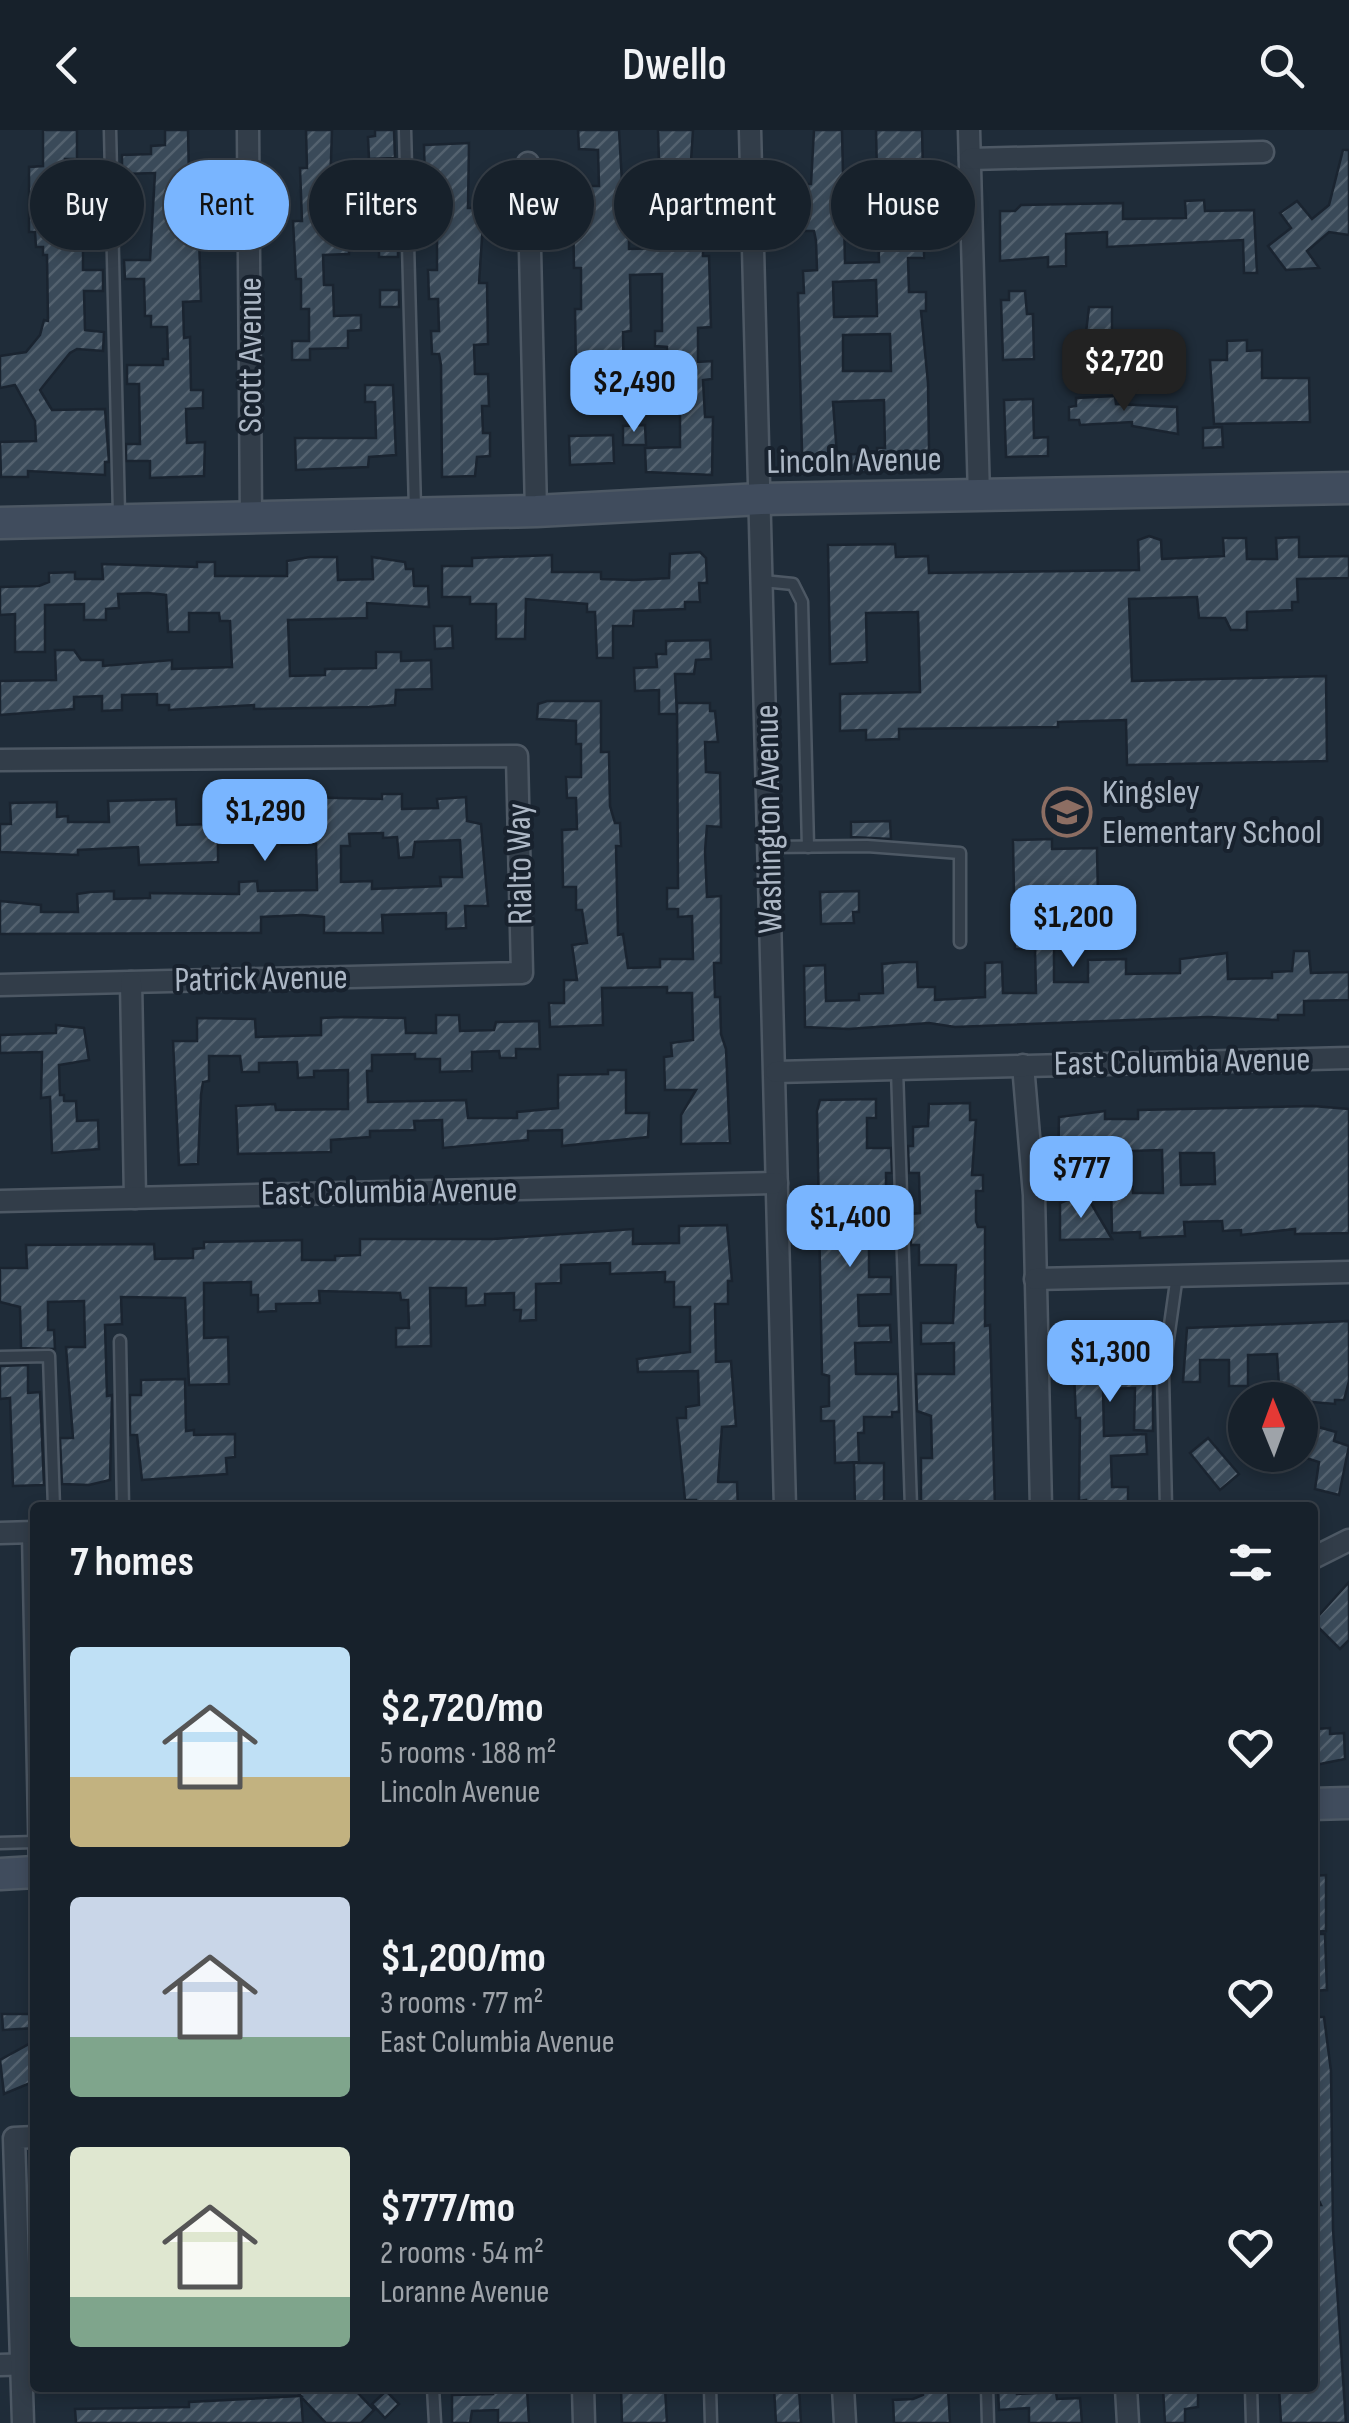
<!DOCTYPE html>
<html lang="en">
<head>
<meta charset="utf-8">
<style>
  :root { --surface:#17212b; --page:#242e37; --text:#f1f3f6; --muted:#9ea3a9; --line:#363e47; --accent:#79b5ff }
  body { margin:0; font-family:"Sofia Sans Condensed",sans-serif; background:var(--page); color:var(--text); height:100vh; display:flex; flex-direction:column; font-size:38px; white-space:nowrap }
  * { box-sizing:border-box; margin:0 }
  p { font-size:32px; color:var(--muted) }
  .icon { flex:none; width:55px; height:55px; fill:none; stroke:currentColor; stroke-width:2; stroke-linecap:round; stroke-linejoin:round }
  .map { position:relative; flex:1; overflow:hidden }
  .side { position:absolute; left:30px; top:1372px; width:1288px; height:890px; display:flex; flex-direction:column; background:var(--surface); border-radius:10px; box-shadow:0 5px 15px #0003,0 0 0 2px var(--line) }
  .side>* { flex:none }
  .hud { position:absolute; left:30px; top:30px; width:1290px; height:90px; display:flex; gap:20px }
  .needle { width:65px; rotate:359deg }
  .tools { position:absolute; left:1228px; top:1252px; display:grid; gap:20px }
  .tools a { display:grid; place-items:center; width:90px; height:90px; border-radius:50%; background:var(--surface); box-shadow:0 5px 15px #0003,0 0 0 2px var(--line); font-size:50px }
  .price { position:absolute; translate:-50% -85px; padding:0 22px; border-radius:20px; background:var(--accent); color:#111; font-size:32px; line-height:65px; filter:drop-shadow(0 2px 5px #0008) }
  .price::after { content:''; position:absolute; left:50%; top:60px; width:30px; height:22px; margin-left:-15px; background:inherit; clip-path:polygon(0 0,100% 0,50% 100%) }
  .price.current { background:#222; color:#fff }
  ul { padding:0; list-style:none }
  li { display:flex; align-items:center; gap:30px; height:250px; padding:0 40px }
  li span { display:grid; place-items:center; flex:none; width:280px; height:200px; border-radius:10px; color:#555 }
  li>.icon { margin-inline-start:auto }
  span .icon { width:120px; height:120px; fill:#fffc; stroke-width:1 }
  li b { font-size:42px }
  h2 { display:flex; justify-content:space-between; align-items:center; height:120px; padding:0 40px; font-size:42px }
  .pill { padding:0 35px; border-radius:45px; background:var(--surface); box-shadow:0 5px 15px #0003,0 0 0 2px var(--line); font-size:35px; line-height:90px }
  .pill.current { background:var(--accent); color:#111 }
  header { display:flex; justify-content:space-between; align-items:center; height:130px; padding:0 40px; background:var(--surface); font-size:45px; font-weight:600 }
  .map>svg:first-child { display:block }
  .building { fill:url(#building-hatch); stroke:#1a2430; stroke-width:2.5; fill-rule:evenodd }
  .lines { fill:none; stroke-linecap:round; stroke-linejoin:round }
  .lane-casing { stroke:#4d5864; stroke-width:15 }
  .street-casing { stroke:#4d5864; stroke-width:25 }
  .secondary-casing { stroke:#4d5864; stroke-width:35 }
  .lane { stroke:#323d49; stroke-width:10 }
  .street { stroke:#323d49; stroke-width:20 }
  .secondary { stroke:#404c5d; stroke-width:30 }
  .labels { text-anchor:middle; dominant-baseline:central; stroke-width:8; stroke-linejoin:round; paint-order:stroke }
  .street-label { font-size:35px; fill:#adb8c6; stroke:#18222e }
  .poi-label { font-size:35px; fill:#adb8c6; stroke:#18222e; text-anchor:start }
</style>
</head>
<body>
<header><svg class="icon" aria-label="back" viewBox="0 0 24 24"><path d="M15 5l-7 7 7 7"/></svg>Dwello<svg class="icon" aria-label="search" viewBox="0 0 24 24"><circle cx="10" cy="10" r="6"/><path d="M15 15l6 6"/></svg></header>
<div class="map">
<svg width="1349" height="2293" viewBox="0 0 1349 2293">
  <defs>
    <pattern id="building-hatch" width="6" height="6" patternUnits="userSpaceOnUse" patternTransform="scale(2.5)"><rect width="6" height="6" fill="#3a4a59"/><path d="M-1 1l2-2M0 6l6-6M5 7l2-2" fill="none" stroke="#54626f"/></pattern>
  </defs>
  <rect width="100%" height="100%" fill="#1f2c39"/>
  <!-- building -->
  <g class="building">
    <path d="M43,0H77V29H65L66,57L100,56V74L74,75L75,110H83V140H103V161H84L85,200L104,202L103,221L77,219L70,223L40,260L52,280L105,279L109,332H105V345L28,341V347H1L0,312L36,311L35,291L15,255L0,258V226L26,222L40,205L44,190L48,191L47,125H43V117H36L35,102H29V37L43,36Z"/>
    <path d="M165,0H188L189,49H197L198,67L181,68V106H199L201,171L183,172L184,208L190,207L191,260H203V278L186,279L187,313L205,312L204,346L150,348V331H126V314H140L139,254H127V235H163V229H168L167,197H151V186H145L144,149H125L124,130H150L155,43L122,44V25L151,24V16L165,15Z"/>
    <path d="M306,0H332L329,90H348L349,124L323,125L324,155H333L334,186L361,185V200L348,201V218L310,219V230H292V211H309V179H301V149H296L293,91H302L300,38H307Z"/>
    <path d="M375,0H394L395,28L369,29L368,7L375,6Z"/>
    <path d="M578,0H619L622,52H628V62L685,60V53L707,52L708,85H702L703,126H709L711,197L698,198V232L712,231V249L703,250L705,287H713L712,345L646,342L645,318L680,317V284H667V217L655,216V201H662V144L630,145L631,201L623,202L624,260H592L589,241L576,242L575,179H581V138H574L573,76H587L588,56H599L598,20L579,19ZM661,90L662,118L629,119V91Z"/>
    <path d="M658,0H693L691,31L659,32Z"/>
    <path d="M814,0H842L845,133L879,132L876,0H922L923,44L907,45V80L922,79L924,108V128H908L909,162H926V181H921L928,253L929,318L924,339L808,345V329L802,322L798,163H804L803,141L817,140L816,111L814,101H797L796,54H811ZM876,150L877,186L834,187L833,152ZM890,204L891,241H843V205ZM884,270L885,318H877V323L837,325L833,272Z"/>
    <path d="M469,13L468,78H484L479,153H487L488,214L474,215L475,244H488L489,276H482L483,303H490V326L477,327L475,346L442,347L441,235L439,224H432L431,201H439L438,169H429L428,140H437V72L435,52H425L424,15Z"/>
    <path d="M1343,20H1349V105L1329,102L1307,121L1319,138L1286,140L1268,116L1291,98L1280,83L1297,71L1312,89L1329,75Z"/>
    <path d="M396,62L397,81L379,82L378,63Z"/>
    <path d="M1204,70L1205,81L1254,80L1257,143H1244L1243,110L1107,117V102L1066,104V136L1048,137V127L1000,131V81H1015L1021,75L1123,73V89L1186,88L1185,71Z"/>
    <path d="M398,110V127H379V111Z"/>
    <rect x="380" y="160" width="19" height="17"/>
    <path d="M1009,161H1025L1027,184H1033L1034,229L1003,230L1001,170H1009Z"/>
    <path d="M1089,177H1112V210L1085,211Z"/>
    <path d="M1247,210V221L1262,220V248H1309L1310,292L1214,294L1210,230H1227V211Z"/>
    <path d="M365,255H393L396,325L369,327L368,337L296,340L295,308H376L375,272H365Z"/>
    <path d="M1115,266L1116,274L1177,277L1178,304L1132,296V292L1080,295L1079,290H1069V277L1076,276V268Z"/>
    <path d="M1030,269H1033L1034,308L1048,307V326L1006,327L1004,270Z"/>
    <path d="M645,295L646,315H623V296Z"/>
    <path d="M1222,297L1223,317L1203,318V298Z"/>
    <path d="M613,305L614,333L570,335L569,306Z"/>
    <path d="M1149,406L1161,410L1162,429L1224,426L1223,408H1246L1247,429H1277L1276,408L1299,407V427L1349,426V448L1297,449L1298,472H1292V480L1247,482V500H1231L1225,488H1199L1197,467L1129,469L1132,551L1326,546L1327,631L1127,635L1126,590L1058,592V597L899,599V609L866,610V600L840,601V564L920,562L918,482L866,483L867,532L830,534L828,415L895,414L896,427L928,426L929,443L1139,440L1138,410Z"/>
    <path d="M700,422L706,428L707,453H699L700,472H685V479L634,481L633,496H613V528H597L595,482H587V474L526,469L525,509H496V474H470V467H442V436H472V428L552,425V442H601V449L634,450L669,448L670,424Z"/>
    <path d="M310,427H337L338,450L373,449L372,427L405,432L406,439H413L414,456H428L429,477L367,473V488L288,490L290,546L325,545V539L376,538V522H401V531L431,530L432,559L396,560L395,575L369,577L254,579V575L169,580V575H157V564L122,565V580L102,581V566L74,567V579L0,585V551L56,550L55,520H74L81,530H103V536L172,530V539L232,537L230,491H220L219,483H189V502H168L166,465L148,463L118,464L119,478L106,479V490H84V474L45,475V522H15V484L0,485V457L39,456L49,452V443L75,442V449H103L102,434L197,437V432H215V446H287V431Z"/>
    <path d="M434,496H452L453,518L435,519Z"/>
    <path d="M710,510L711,529L696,530L694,544H675L677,584H659V560L635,561L634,538L657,537L656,524H666V511Z"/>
    <path d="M547,571H601V622H609L610,676L615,693H620L621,716H616L618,805L623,804L628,838L660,837V829H693L692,786L678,787V779H667V758H678L677,573H710V581H715L718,612H705L706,642L720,643L721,697L707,696L705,721L707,767L721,766V833H714L715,867H720L721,904L726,919L730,1013L681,1014V985L696,960H665L664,927L672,926L671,913L693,910L692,863H667V857L602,858L603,895L550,897L549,873H564V850H577L572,815L587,813L582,780H576V757H563L562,700L577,699L576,668H567L566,647H581V614H576V591L537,589L538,574Z"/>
    <path d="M382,664H402V679L438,678L437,669L466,667L467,691L481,694L488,776H465L466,798L446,799V783L382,785L383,803H324V787L302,785L261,787V803L0,804V771L41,775V782H78L77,764L90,762L114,761V769L150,768V763L239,764V752L257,751L258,761L317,760L316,714L282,715L281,705L218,710V732L139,735L138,717L78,720V725L0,722V694H11L10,673L57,672V687L68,686V692H109L108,671L176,669L177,695L210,694L209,668L252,667V678L291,676V667L382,669ZM383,703V708L397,707L399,728L413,727L415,712L460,710L462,747H440L441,756L372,759V751L341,752V716H350L349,704Z"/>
    <path d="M890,691L891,709L851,707V692Z"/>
    <path d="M1052,709V719L1097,718L1099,818L1054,819V852H1088V830L1126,829V844L1180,843V829L1227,823L1228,849L1272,848V842L1292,841L1294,821H1309L1311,843L1349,842V870L1304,871V885H1278V890L1208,887L955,897L929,893L849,899L805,897L804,836L825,835L826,871L859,870V864L883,863L882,834L902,832H917L918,857H935V870L985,867V833L1002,832L1003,863H1036L1035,819H1015L1013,710Z"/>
    <path d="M859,761V782H853L854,793L821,794L820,762Z"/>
    <path d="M436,885H459L460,901L494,900L496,892L539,891L540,919H516V928H500L499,921L472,922V941L440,942V929H415V924L372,925V941H367L368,972L466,970L468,988H517V982L558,978V945L608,944V940H626V983H649L648,1007L562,1016V1000L528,1001V1010L443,1018L442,990L414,991L415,1000L370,1001V1007L331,1010V1022L238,1024L236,976L275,974L276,980L348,979V940L314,941V947L298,948L297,932L259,933V942H242L240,926H209V951L203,952L201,965L198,1034L179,1035L173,911H197V888L255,889L256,907L321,905V888L344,887L405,888L406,903H436Z"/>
    <path d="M56,895L84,898L89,930L59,935L60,965H64V971H76L77,991L98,990L99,1019L52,1023L50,967L41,968L42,922L0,923V905L56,903Z"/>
    <path d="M876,969V988H867V1018H891L892,1043H886V1064H851L853,1098L893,1097L894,1113L869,1114V1147H891V1164L858,1165L859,1196L890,1195L891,1212L855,1213L856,1244H898L899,1282H892V1287H864V1303H858L859,1332L835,1333L834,1291H821V1277L829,1276V1246L822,1244L817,981L820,970Z"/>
    <path d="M970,973V990H976L972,1045H983V1061H976V1091L978,1097H985V1196L990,1195L995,1378H921V1328H932L931,1286L917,1281L916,1244H954V1213L921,1214V1193H953L956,1135H919V1115H911L910,1084L920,1083L919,1043H909L908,1016H913V997L928,996L929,974Z"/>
    <path d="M1313,976L1349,979V1103L1295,1104V1099L1241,1105V1100L1223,1101L1222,1091L1184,1092L1185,1106L1140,1108V1102L1112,1103L1111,1054L1132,1046L1133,1063H1163L1162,1020L1132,1021V1042H1111L1110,1019H1078L1079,1043H1058L1059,987L1105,981V989H1138V980ZM1180,1023H1214L1215,1054L1181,1055Z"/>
    <path d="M1085,1063L1112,1109L1060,1110V1073Z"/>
    <path d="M727,1095L732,1151H728V1174H715L716,1232L731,1231L736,1296L722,1297L718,1352H737L738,1378H696V1370H685L677,1288H686V1277L699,1275L698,1241L638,1242L637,1229L690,1222V1177H674V1152H665V1142L610,1144V1133L561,1135V1153L536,1154V1190L520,1191L521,1180H514V1163L485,1164V1175L466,1176V1158H430L431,1216L396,1217V1198H409L408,1170H401L400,1163L319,1161L320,1173L276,1174V1181L258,1182V1165H251V1152L204,1153V1208L228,1207L229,1254L189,1255L185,1168L121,1167L122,1194L105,1195L107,1266L112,1265L110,1350L89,1355L62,1354L60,1308H73L66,1217H85L84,1171L48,1172V1200H54L55,1219L21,1218L20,1177L0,1172V1138H27L26,1115L154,1114L155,1129L193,1128V1119L204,1118V1112L302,1110V1130H335V1126L360,1125V1109H494L633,1099V1114L679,1113V1096Z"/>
    <path d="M1349,1191V1251L1344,1270H1335V1274L1289,1270L1291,1255L1279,1256L1277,1224L1248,1225V1256H1229V1230H1200V1252H1183L1187,1198Z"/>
    <path d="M1130,1196V1200L1142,1201V1206L1158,1211L1153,1229V1301L1134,1300L1135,1258L1103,1259L1104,1306L1146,1304L1147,1324L1111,1326L1112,1357H1128V1378H1086V1370L1079,1371L1080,1288H1076L1072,1197Z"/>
    <path d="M28,1235V1263L40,1262L44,1355L13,1356L10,1268L0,1269V1236Z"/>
    <path d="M185,1249L186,1301L194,1300V1305L235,1304V1327L226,1328L227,1344L142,1350L137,1305H130V1265H141V1250Z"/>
    <path d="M1300,1292L1336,1302L1334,1311L1349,1316L1339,1365L1315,1359L1319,1332L1300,1326Z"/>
    <path d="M1208,1308L1239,1344L1220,1360L1190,1323Z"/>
    <path d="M854,1333H884V1378H855Z"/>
    <path d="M1349,1452V1510L1340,1519L1313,1492Z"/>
    <path d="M1330,1598V1604L1344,1603L1345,1629L1315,1635L1312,1604L1315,1599Z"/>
    <path d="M1326,1745V1801L1312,1802V1746Z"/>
    <path d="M1312,1804H1325L1327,1860L1312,1861Z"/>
    <path d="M2,1884H35V1898L3,1900Z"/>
    <path d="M1312,1887H1324L1331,1941L1333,2099L1346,2293H1281L1279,2258H1312V2075H1321L1312,2056Z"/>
    <path d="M29,1914L35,1951L4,1964L0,1930Z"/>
    <path d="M293,2258H353L374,2280L361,2293H326L301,2267L303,2293H76L75,2279L189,2277V2272L301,2266Z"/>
    <path d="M492,2258H527L529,2293H498V2280L472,2281L470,2293H452V2265L493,2264Z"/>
    <path d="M621,2258H665L667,2293H622Z"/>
    <path d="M774,2258H799L801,2293H776Z"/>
    <path d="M923,2258H948L950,2293H894L893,2270L913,2269L923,2265Z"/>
    <path d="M1017,2258V2264L1056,2262L1057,2269L1080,2268L1082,2293H1029V2278L999,2280L998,2259Z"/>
    <path d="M1163,2258H1198V2277L1185,2279V2293H1165Z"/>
    <path d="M386,2261L399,2274L385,2288L372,2274Z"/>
  </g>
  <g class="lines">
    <!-- lane casing -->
    <g class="lane-casing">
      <g id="lane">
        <path d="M110,0L119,385"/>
        <path d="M405,0L415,379"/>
        <path d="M763,451L793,454L802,472L808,717"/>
        <path d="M770,717L867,716L960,723V812"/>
        <path d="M897,939L911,1378"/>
        <path d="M120,1211L123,1378"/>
        <path d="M0,1227L49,1226L54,1378"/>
        <path d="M1166,1378L1163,1245L1177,1145"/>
        <path d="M28,1403L35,1741"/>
        <path d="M0,1713L34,1712"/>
        <path d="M433,2258L435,2293"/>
        <path d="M710,2258L711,2293"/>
        <path d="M987,2258L988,2293"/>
        <path d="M1251,2258L1252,2293"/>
      </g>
    </g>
    <!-- street casing -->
    <g class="street-casing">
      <g id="street">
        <path d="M248,0L251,389"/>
        <path d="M750,0L785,1378"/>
        <path d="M969,0L979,367"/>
        <path d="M970,29L1263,22"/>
        <path d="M528,33L536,381"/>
        <path d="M0,630L517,626L522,843L0,855"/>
        <path d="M131,852L135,1068"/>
        <path d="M1023,935L1034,1065L1041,1378"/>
        <path d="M776,942L1349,928"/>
        <path d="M0,1071L777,1053"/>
        <path d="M1035,1149L1349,1142"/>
        <path d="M0,1403L35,1402"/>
        <path d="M1315,1427L1349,1410"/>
        <path d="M0,2235L35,2234"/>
        <path d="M583,2258L584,2293"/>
        <path d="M843,2258L845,2293"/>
        <path d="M1126,2258L1128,2293"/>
        <path d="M23,2293L14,2008L35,2007"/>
      </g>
    </g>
    <!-- secondary casing -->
    <g class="secondary-casing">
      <g id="secondary">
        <path d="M0,393L536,381L761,369L1349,358"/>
        <path d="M1312,1674L1349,1673"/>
        <path d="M0,1744L35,1742"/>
      </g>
    </g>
    <!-- lane -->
    <use href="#lane" class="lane"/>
    <!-- street -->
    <use href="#street" class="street"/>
    <!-- secondary -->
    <use href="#secondary" class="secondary"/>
  </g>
  <!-- icons -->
  <defs>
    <g id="school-ring" transform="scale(2.5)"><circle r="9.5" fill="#18222e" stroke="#8d6e63" stroke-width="1.5"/><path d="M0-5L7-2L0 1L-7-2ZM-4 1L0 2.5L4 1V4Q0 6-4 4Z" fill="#8d6e63"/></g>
  </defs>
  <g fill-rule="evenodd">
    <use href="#school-ring" x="1067" y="682"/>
  </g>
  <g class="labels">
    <!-- street labels -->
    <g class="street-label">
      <text transform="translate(250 225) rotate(-90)">Scott Avenue</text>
      <text transform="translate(854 331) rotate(-1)">Lincoln Avenue</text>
      <text transform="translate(769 689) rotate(-91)">Washington Avenue</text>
      <text transform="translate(520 734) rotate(-91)">Rialto Way</text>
      <text transform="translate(261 849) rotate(-1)">Patrick Avenue</text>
      <text transform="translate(1182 932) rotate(-1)">East Columbia Avenue</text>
      <text transform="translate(389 1062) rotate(-1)">East Columbia Avenue</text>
    </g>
    <!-- poi labels -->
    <g class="poi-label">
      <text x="1102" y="662">Kingsley<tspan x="1102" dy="40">Elementary School</tspan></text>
    </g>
  </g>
</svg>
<div class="tools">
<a><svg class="needle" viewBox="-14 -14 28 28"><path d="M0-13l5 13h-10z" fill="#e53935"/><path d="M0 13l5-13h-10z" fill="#9ea3a9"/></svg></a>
</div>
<b class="price current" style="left:1124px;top:284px">$2,720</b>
<b class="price" style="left:634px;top:305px">$2,490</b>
<b class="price" style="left:265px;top:734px">$1,290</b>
<b class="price" style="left:1073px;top:840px">$1,200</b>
<b class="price" style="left:1081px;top:1091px">$777</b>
<b class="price" style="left:850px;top:1140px">$1,400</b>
<b class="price" style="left:1110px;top:1275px">$1,300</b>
<div class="hud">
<a class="pill">Buy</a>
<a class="pill current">Rent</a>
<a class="pill">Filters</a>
<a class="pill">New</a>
<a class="pill">Apartment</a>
<a class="pill">House</a>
</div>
<section class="side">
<h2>7 homes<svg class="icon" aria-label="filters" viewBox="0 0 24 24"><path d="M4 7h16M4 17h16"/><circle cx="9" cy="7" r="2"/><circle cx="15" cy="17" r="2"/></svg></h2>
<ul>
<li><span style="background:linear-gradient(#bfe0f5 65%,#c2b280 0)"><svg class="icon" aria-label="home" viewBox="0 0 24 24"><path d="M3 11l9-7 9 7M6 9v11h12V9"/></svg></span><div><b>$2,720/mo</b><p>5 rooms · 188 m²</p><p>Lincoln Avenue</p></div><svg class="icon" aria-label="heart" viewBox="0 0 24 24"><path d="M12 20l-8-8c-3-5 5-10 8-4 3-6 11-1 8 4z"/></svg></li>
<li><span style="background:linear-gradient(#c9d6e8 70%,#7fa58c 0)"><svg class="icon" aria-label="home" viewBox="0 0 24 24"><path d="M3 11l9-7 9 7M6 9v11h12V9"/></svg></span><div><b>$1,200/mo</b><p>3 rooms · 77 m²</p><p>East Columbia Avenue</p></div><svg class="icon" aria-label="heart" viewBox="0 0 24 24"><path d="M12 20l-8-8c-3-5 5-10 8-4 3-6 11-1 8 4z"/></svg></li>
<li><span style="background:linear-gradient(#dfe7d0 75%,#7fa58c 0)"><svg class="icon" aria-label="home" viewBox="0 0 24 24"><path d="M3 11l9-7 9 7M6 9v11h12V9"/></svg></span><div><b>$777/mo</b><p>2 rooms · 54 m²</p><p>Loranne Avenue</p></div><svg class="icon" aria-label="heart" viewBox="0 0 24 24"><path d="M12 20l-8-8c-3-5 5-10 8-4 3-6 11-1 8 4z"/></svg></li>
</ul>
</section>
</div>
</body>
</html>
